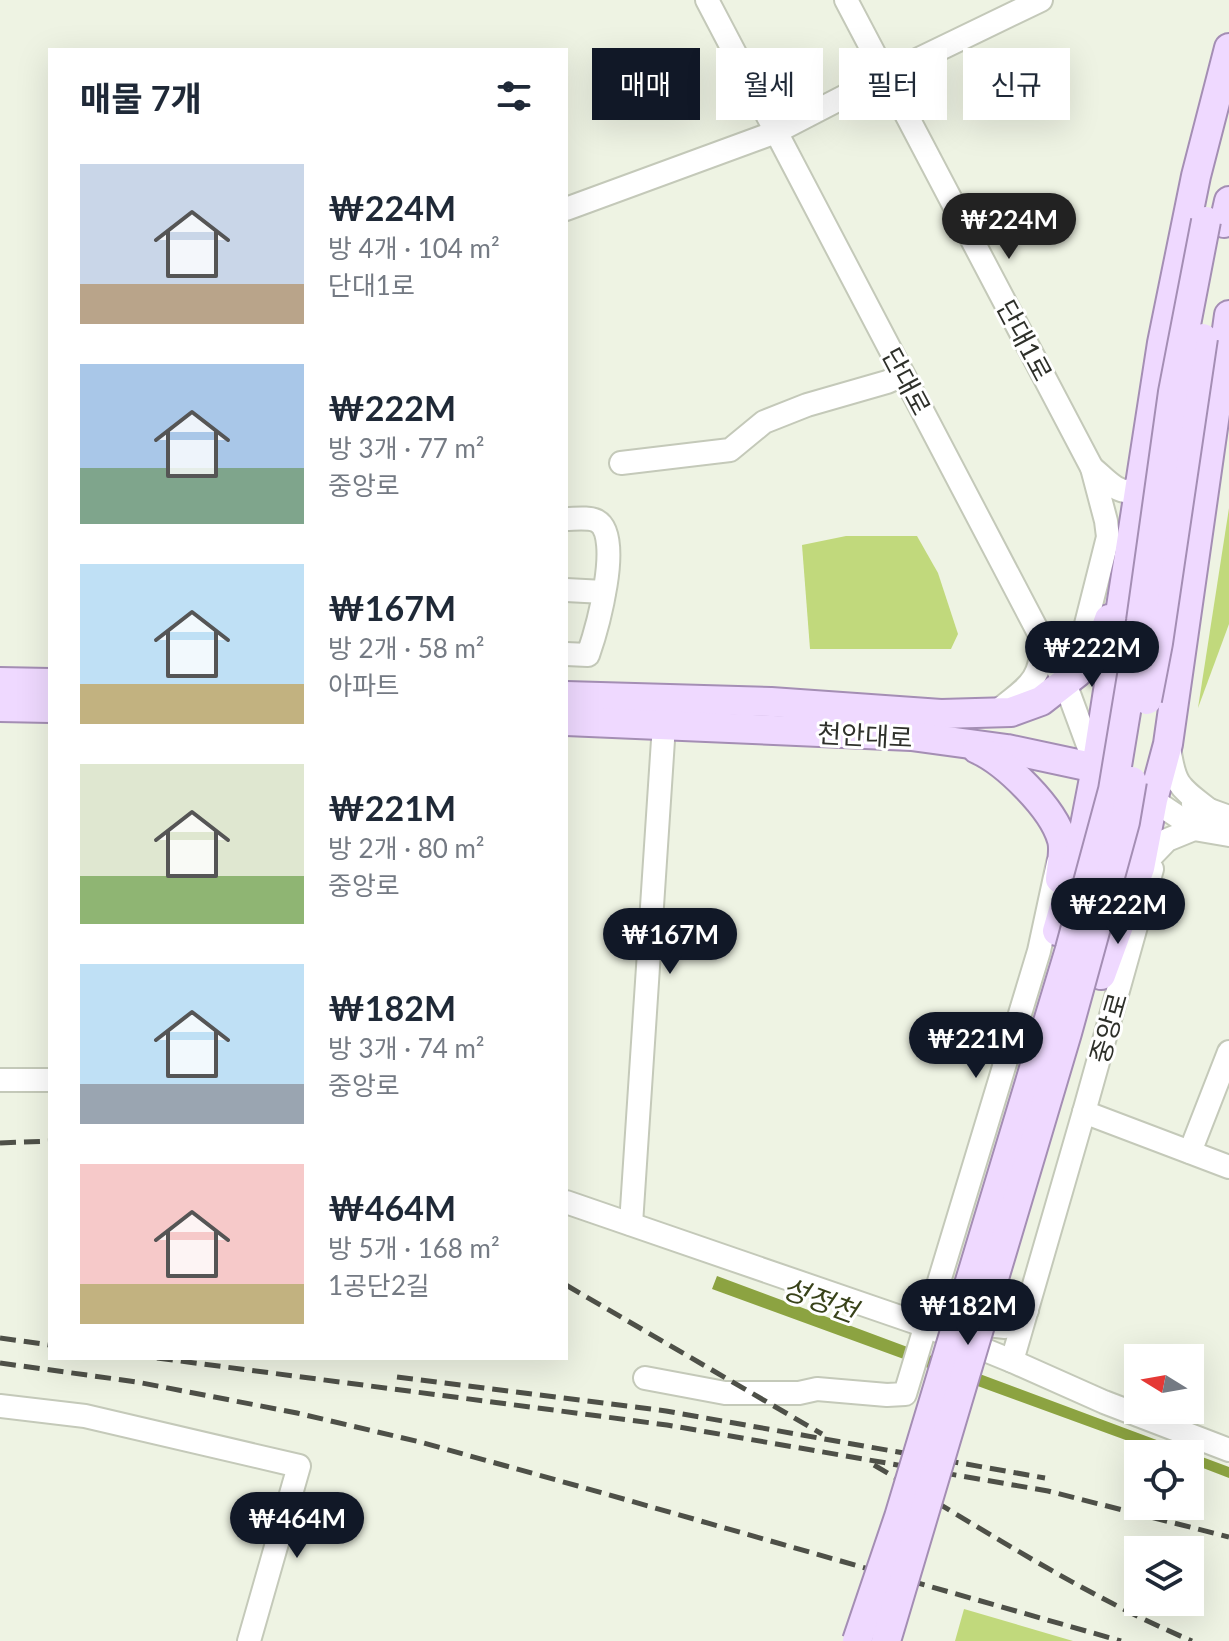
<!DOCTYPE html>
<html lang="ko">
<head>
<meta charset="utf-8">
<style>
  :root { --surface:#fff; --page:#f6f6f7; --text:#1f2937; --muted:#747a83; --accent:#111827 }
  body { margin:0; font-family:Lato,"Noto Sans KR",sans-serif; background:var(--page); color:var(--text); height:100vh; display:flex; flex-direction:column; font-size:30px; white-space:nowrap }
  * { box-sizing:border-box; margin:0 }
  p { font-size:26px; color:var(--muted) }
  .icon { flex:none; width:44px; height:44px; fill:none; stroke:currentColor; stroke-width:2; stroke-linecap:round; stroke-linejoin:round }
  .map { position:relative; flex:1; overflow:hidden }
  .panel { position:absolute; left:48px; top:48px; width:520px; height:1312px; display:flex; flex-direction:column; background:var(--surface); border-radius:0px; box-shadow:0 8px 32px #0002 }
  .panel>* { flex:none }
  .banner { position:absolute; left:592px; top:48px; width:516px; height:72px; display:flex; gap:16px }
  .needle { width:52px; rotate:281deg }
  .controls { position:absolute; left:1124px; top:1344px; display:grid; gap:16px }
  .controls a { display:grid; place-items:center; width:80px; height:80px; border-radius:0px; background:var(--surface); box-shadow:0 8px 32px #0002; font-size:40px }
  .price { position:absolute; translate:-50% -68px; padding:0 18px; border-radius:28px; background:var(--accent); color:#fff; font-size:26px; line-height:52px; filter:drop-shadow(0 2px 4px #0008) }
  .price::after { content:''; position:absolute; left:50%; top:48px; width:24px; height:18px; margin-left:-12px; background:inherit; clip-path:polygon(0 0,100% 0,50% 100%) }
  .price.selected { background:#222; color:#fff }
  ul { padding:0; list-style:none }
  li { display:flex; align-items:center; gap:24px; height:200px; padding:0 32px }
  li span { display:grid; place-items:center; flex:none; width:224px; height:160px; border-radius:0px; color:#555 }
  li>.icon { margin-inline-start:auto }
  span .icon { width:96px; height:96px; fill:#fffc; stroke-width:1 }
  li b { font-size:34px }
  h2 { display:flex; justify-content:space-between; align-items:center; height:96px; padding:0 32px; font-size:34px }
  .tag { padding:0 28px; border-radius:0px; background:var(--surface); box-shadow:0 8px 32px #0002; font-size:28px; line-height:72px }
  .tag.selected { background:var(--accent); color:#fff }
  .map>svg:first-child { display:block }
  .green { fill:#c1d97c }
  .water { fill:#8ca341 }
  .lines { fill:none; stroke-linecap:round; stroke-linejoin:round }
  .minor-casing { stroke:#c4c9b9; stroke-width:26 }
  .major-casing { stroke:#a48eb4; stroke-width:32 }
  .minor { stroke:#fff; stroke-width:22 }
  .major { stroke:#efd9ff; stroke-width:28 }
  .rail { stroke:#4e5048; stroke-width:5; stroke-dasharray:16 8; stroke-linecap:butt }
  .major-bridge-casing { stroke:#a48eb4; stroke-width:32; stroke-linecap:butt }
  .major-bridge { stroke:#efd9ff; stroke-width:28 }
  .labels { text-anchor:middle; dominant-baseline:central; stroke-width:6; stroke-linejoin:round; paint-order:stroke }
  .street-label { font-size:26px; fill:#2e302a; stroke:#fff }
  .water-label { font-size:28px; font-style:italic; fill:#384219; stroke:#fff }
</style>
</head>
<body>
<div class="map">
<svg width="1229" height="1641" viewBox="0 0 1229 1641">
  <rect width="100%" height="100%" fill="#eef3e3"/>
  <!-- green -->
  <g class="green">
    <path d="M1229,508V624L1198,708Z"/>
    <path d="M846,536H917L938,573L958,634L951,649H810L802,545Z"/>
    <path d="M964,1609L1073,1641H955Z"/>
  </g>
  <!-- water -->
  <path class="water" d="M717,1276L1229,1467V1478L1190,1463V1454H1164L712,1289Z"/>
  <g class="lines">
    <!-- minor casing -->
    <g class="minor-casing">
      <g id="minor">
        <path d="M707,0L1065,683L1096,767"/>
        <path d="M846,0L1092,468L1106,521L1108,537L1078,656L1069,675"/>
        <path d="M566,209L776,132L886,75L1041,0"/>
        <path d="M621,463L730,450L764,422L807,405L887,382L903,375"/>
        <path d="M1092,468C1104,477 1116,494 1132,491L1140,480"/>
        <path d="M566,519C575,519 589,517 597,521C624,536 596,632 588,655L566,654"/>
        <path d="M566,590L604,592"/>
        <path d="M996,712C1025,689 1046,679 1040,637"/>
        <path d="M1169,746C1174,784 1178,786 1208,809"/>
        <path d="M1153,800L1177,816L1209,828"/>
        <path d="M1193,804L1229,817"/>
        <path d="M1140,868L1167,840L1194,829L1229,835"/>
        <path d="M0,1080H50"/>
        <path d="M1084,1112L1229,1167"/>
        <path d="M1190,1152L1229,1052"/>
        <path d="M566,1202L926,1326L1012,1361L1104,1402L1229,1450"/>
        <path d="M631,1224L664,725"/>
        <path d="M968,1323L1005,1327L1027,1310"/>
        <path d="M1012,1361L1084,1112L1152,869"/>
        <path d="M645,1378L725,1393H799L817,1389L887,1395L905,1394L1039,951L1058,863"/>
        <path d="M0,1406L85,1416L299,1466L249,1641"/>
      </g>
    </g>
    <!-- major casing -->
    <g class="major-casing">
      <g id="major">
        <path d="M1224,223L1229,201"/>
        <path d="M0,682L50,683"/>
        <path d="M566,696L771,702L941,714L1011,712L1041,701L1077,673L1100,644L1109,619"/>
        <path d="M0,707L50,708"/>
        <path d="M566,721L911,736L1007,749L1096,768L1110,776"/>
        <path d="M977,749C1006,762 1053,808 1062,840C1065,851 1061,867 1060,879"/>
        <path d="M1057,931L1080,851L1096,768L1162,343L1196,176L1229,48"/>
        <path d="M1101,975L1140,868L1153,800L1168,744L1229,315"/>
      </g>
    </g>
    <!-- minor -->
    <use href="#minor" class="minor"/>
    <!-- major -->
    <use href="#major" class="major"/>
    <!-- rail -->
    <g class="rail">
      <path d="M0,1143L50,1141"/>
      <path d="M566,1285L822,1434"/>
      <path d="M0,1338L50,1345"/>
      <path d="M157,1358L667,1425L1048,1491L1229,1537"/>
      <path d="M0,1363L137,1382L297,1413L420,1442L578,1486L1121,1641"/>
      <path d="M397,1377L666,1411L1045,1478"/>
      <path d="M874,1465C978,1526 1081,1594 1192,1641"/>
    </g>
    <!-- major-bridge casing -->
    <g class="major-bridge-casing">
      <g id="major-bridge">
        <path d="M1147,700L1158,643L1203,338"/>
        <path d="M857,1641L899,1517L1070,949L1113,790L1141,621L1173,392L1206,221"/>
        <path d="M886,1641L1067,1033L1125,822L1132,781"/>
      </g>
    </g>
    <!-- major-bridge -->
    <use href="#major-bridge" class="major-bridge"/>
  </g>
  <g class="labels">
    <!-- street labels -->
    <g class="street-label">
      <text transform="translate(1025 340) rotate(62)">단대1로</text>
      <text transform="translate(907 381) rotate(62)">단대로</text>
      <text transform="translate(865 735) rotate(3)">천안대로</text>
      <text transform="translate(1108 1028) rotate(-74)">중앙로</text>
    </g>
    <!-- water labels -->
    <g class="water-label">
      <text transform="translate(820 1299) rotate(20)">성정천</text>
    </g>
  </g>
</svg>
<div class="controls">
<a><svg class="needle" viewBox="-14 -14 28 28"><path d="M0-13l5 13h-10z" fill="#e53935"/><path d="M0 13l5-13h-10z" fill="#747a83"/></svg></a>
<a><svg class="icon" aria-label="locate" viewBox="0 0 24 24"><circle cx="12" cy="12" r="6"/><path d="M12 2v4M12 18v4M2 12h4M18 12h4"/></svg></a>
<a><svg class="icon" aria-label="layers" viewBox="0 0 24 24"><path d="M12 4l9 5-9 5-9-5zM3 14l9 5 9-5"/></svg></a>
</div>
<b class="price selected" style="left:1009px;top:261px">₩224M</b>
<b class="price" style="left:1092px;top:689px">₩222M</b>
<b class="price" style="left:1118px;top:946px">₩222M</b>
<b class="price" style="left:670px;top:976px">₩167M</b>
<b class="price" style="left:976px;top:1080px">₩221M</b>
<b class="price" style="left:968px;top:1347px">₩182M</b>
<b class="price" style="left:297px;top:1560px">₩464M</b>
<div class="banner">
<a class="tag selected">매매</a>
<a class="tag">월세</a>
<a class="tag">필터</a>
<a class="tag">신규</a>
</div>
<section class="panel">
<h2>매물 7개<svg class="icon" aria-label="filters" viewBox="0 0 24 24"><path d="M4 7h16M4 17h16"/><circle cx="9" cy="7" r="2"/><circle cx="15" cy="17" r="2"/></svg></h2>
<ul>
<li><span style="background:linear-gradient(#c9d6e8 75%,#b9a48a 0)"><svg class="icon" aria-label="home" viewBox="0 0 24 24"><path d="M3 11l9-7 9 7M6 9v11h12V9"/></svg></span><div><b>₩224M</b><p>방 4개 · 104 m²</p><p>단대1로</p></div></li>
<li><span style="background:linear-gradient(#a9c7e8 65%,#7fa58c 0)"><svg class="icon" aria-label="home" viewBox="0 0 24 24"><path d="M3 11l9-7 9 7M6 9v11h12V9"/></svg></span><div><b>₩222M</b><p>방 3개 · 77 m²</p><p>중앙로</p></div></li>
<li><span style="background:linear-gradient(#bfe0f5 75%,#c2b280 0)"><svg class="icon" aria-label="home" viewBox="0 0 24 24"><path d="M3 11l9-7 9 7M6 9v11h12V9"/></svg></span><div><b>₩167M</b><p>방 2개 · 58 m²</p><p>아파트</p></div></li>
<li><span style="background:linear-gradient(#dfe7d0 70%,#8fb573 0)"><svg class="icon" aria-label="home" viewBox="0 0 24 24"><path d="M3 11l9-7 9 7M6 9v11h12V9"/></svg></span><div><b>₩221M</b><p>방 2개 · 80 m²</p><p>중앙로</p></div></li>
<li><span style="background:linear-gradient(#bfe0f5 75%,#9aa5b1 0)"><svg class="icon" aria-label="home" viewBox="0 0 24 24"><path d="M3 11l9-7 9 7M6 9v11h12V9"/></svg></span><div><b>₩182M</b><p>방 3개 · 74 m²</p><p>중앙로</p></div></li>
<li><span style="background:linear-gradient(#f6c9c9 75%,#c2b280 0)"><svg class="icon" aria-label="home" viewBox="0 0 24 24"><path d="M3 11l9-7 9 7M6 9v11h12V9"/></svg></span><div><b>₩464M</b><p>방 5개 · 168 m²</p><p>1공단2길</p></div></li>
</ul>
</section>
</div>
</body>
</html>
